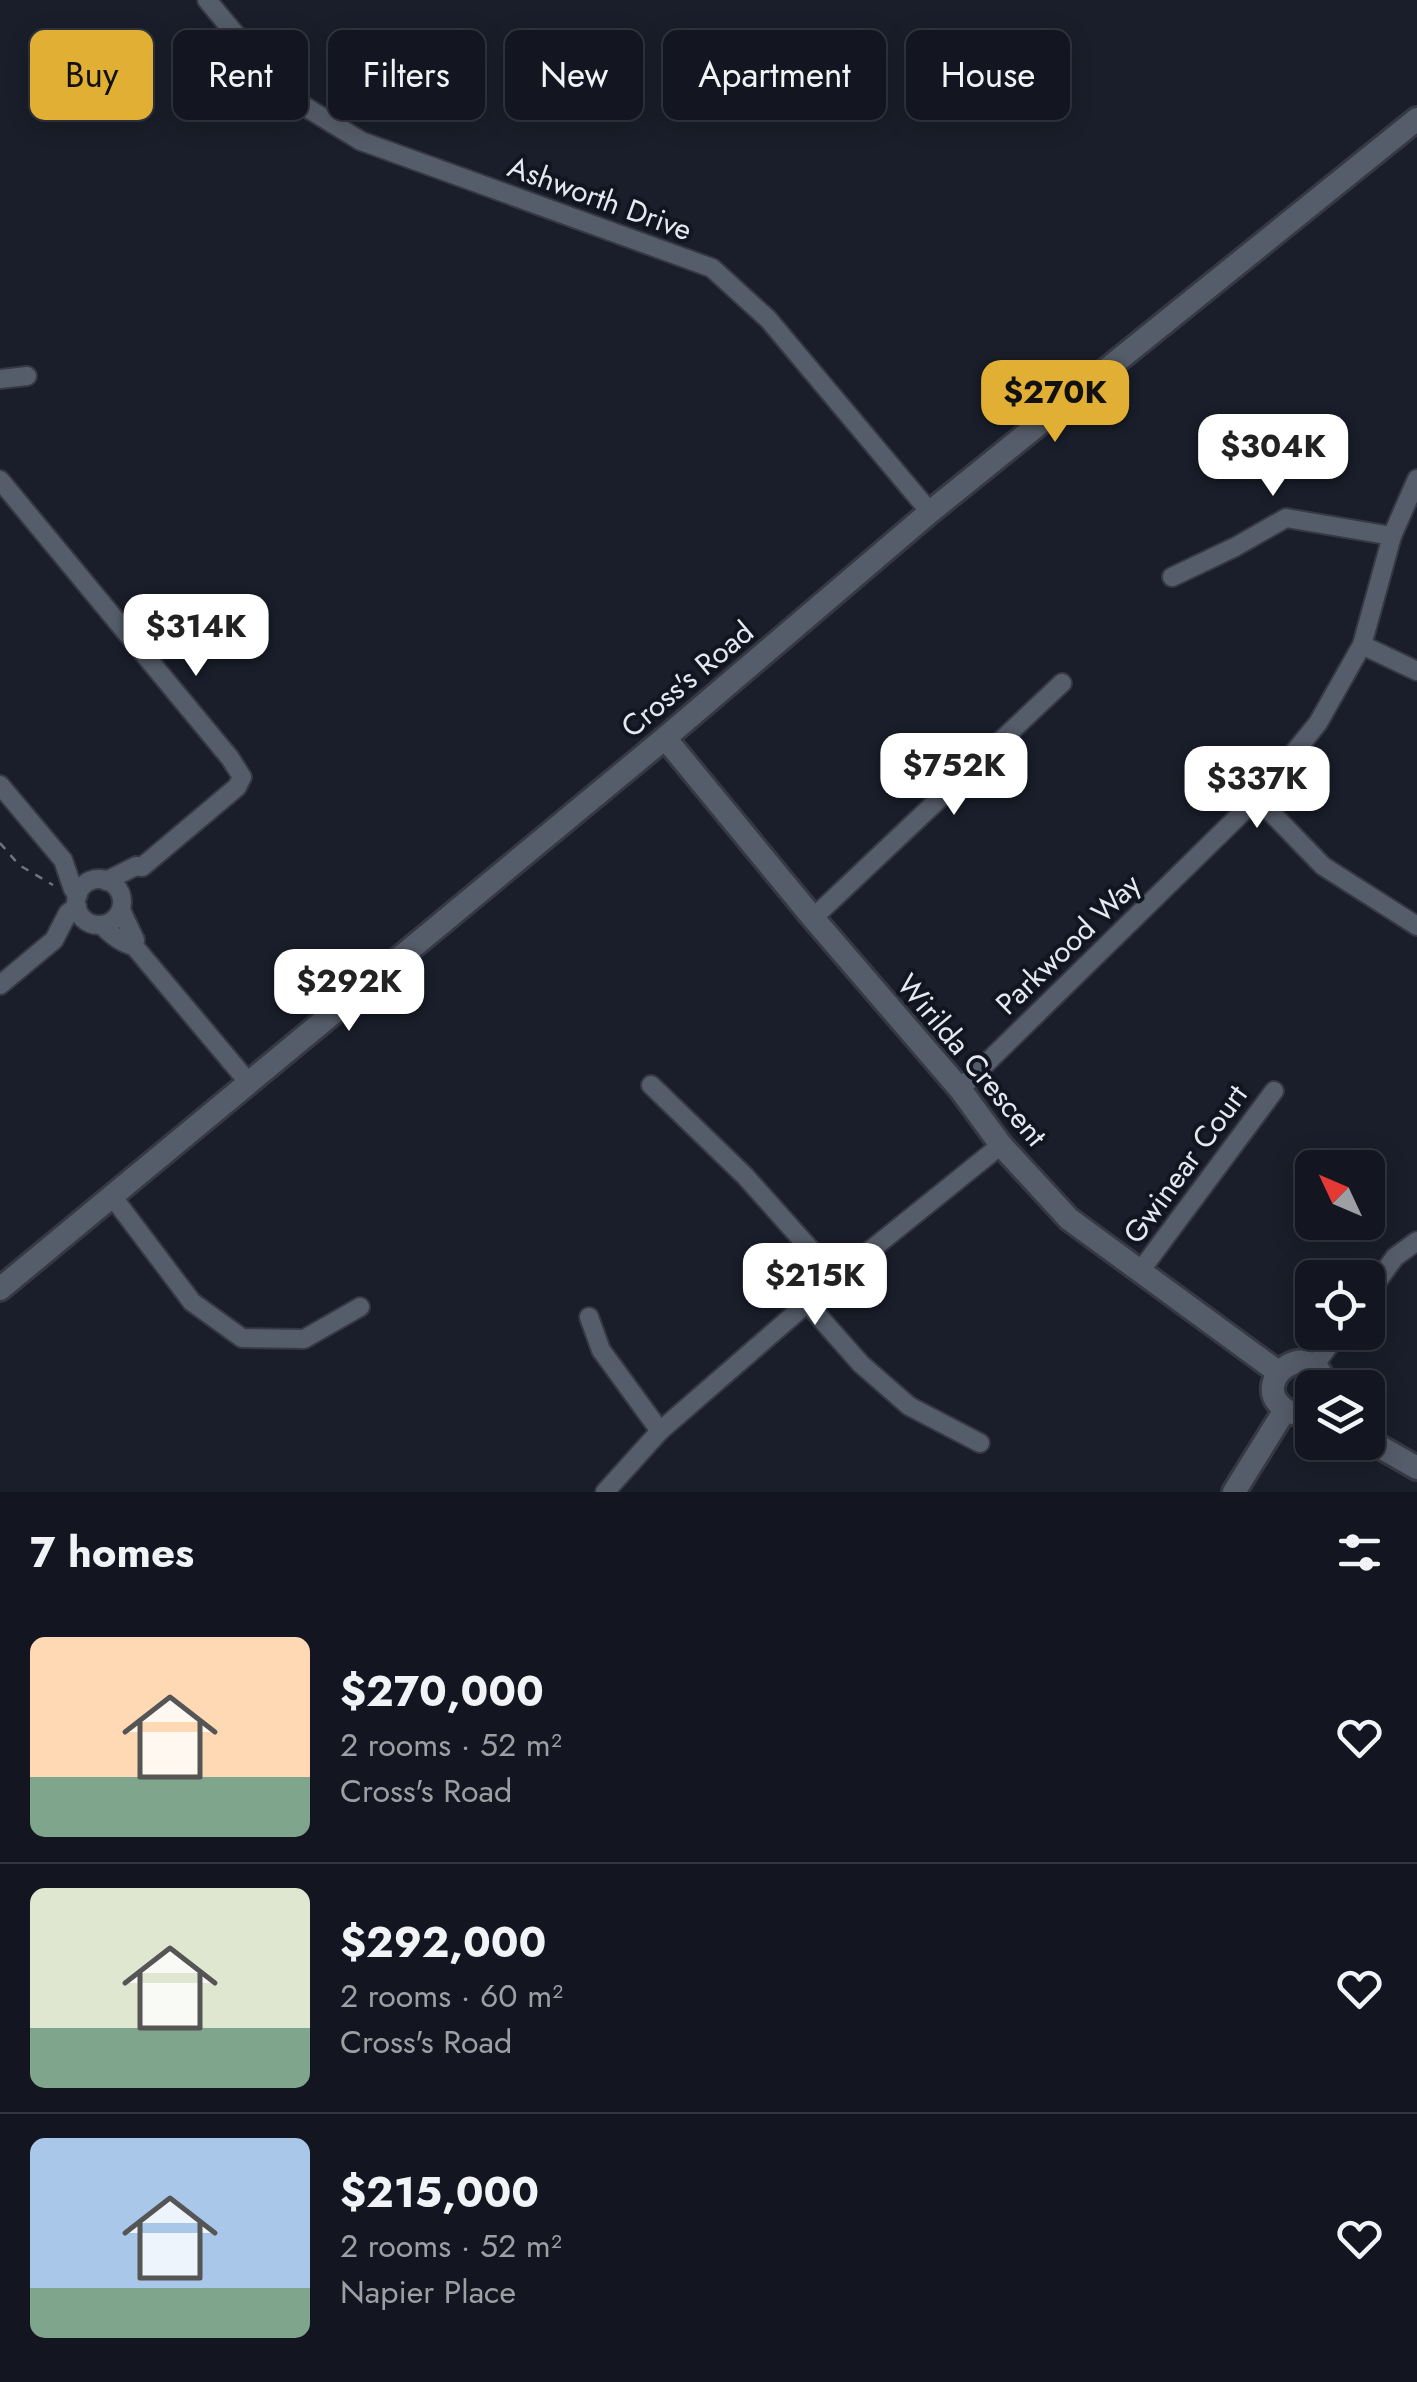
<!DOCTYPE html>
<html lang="en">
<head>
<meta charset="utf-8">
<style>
  :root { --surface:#131620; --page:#1c1f29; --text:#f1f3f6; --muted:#9d9fa5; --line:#32353e; --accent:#e1af34 }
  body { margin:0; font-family:Jost,sans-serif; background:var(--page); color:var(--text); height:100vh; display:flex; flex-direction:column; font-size:38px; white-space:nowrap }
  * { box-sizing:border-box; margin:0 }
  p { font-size:32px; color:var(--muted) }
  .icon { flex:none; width:55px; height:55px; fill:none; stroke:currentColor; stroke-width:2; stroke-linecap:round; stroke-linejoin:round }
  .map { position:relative; height:1492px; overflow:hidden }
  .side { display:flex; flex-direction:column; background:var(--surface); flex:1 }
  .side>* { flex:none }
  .hud { position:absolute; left:30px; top:30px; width:1358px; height:90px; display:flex; gap:20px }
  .needle { width:65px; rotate:314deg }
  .buttons { position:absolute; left:1295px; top:1150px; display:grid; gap:20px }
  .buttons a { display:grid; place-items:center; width:90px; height:90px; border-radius:15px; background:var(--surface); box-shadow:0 5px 25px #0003,0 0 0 2px var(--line); font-size:50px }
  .price { position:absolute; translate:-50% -85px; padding:0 22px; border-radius:20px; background:#fff; color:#222; font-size:32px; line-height:65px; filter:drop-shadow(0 2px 5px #0008) }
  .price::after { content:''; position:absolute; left:50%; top:60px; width:30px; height:22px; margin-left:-15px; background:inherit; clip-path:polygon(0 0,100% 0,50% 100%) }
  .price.selected { background:var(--accent); color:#111 }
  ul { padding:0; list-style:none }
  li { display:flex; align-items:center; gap:30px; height:250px; padding:0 30px }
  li+li { border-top:2px solid var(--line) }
  li span { display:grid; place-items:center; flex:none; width:280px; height:200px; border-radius:15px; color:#555 }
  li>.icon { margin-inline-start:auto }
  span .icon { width:120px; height:120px; fill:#fffc; stroke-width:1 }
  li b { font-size:42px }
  h2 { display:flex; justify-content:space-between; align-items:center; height:120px; padding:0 30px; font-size:42px }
  .pill { padding:0 35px; border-radius:15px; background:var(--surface); box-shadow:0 5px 25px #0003,0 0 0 2px var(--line); font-size:35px; line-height:90px }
  .pill.selected { background:var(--accent); color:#111 }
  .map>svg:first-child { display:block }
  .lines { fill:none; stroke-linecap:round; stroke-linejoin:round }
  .street-casing { stroke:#363943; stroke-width:22 }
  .secondary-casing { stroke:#363943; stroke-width:28 }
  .path { stroke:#70747f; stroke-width:2.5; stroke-dasharray:8 8; stroke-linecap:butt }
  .street { stroke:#565d6a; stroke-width:18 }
  .secondary { stroke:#565d6a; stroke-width:22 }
  .labels { text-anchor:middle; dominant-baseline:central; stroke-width:8; stroke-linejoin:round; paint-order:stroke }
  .street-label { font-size:30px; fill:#e4e8f0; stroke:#101520 }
</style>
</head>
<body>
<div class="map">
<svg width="1417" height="1492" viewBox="0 0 1417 1492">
  <rect width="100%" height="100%" fill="#191e2a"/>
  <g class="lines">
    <!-- street casing -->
    <g class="street-casing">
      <g id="street">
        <path d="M207,0L286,95L361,141L712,268L768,319L930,512"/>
        <path d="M0,379L27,376"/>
        <path d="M0,480L230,758L242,777L237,787L142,867L136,866L106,881"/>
        <path d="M1172,577L1235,547L1286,518L1392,536"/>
        <path d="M1362,645L1417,671"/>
        <path d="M0,785L63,860L73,889L78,895"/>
        <path d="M1257,798L1323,866L1417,926"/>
        <circle cx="99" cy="902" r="23"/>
        <path d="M121,910L135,940L134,946L249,1083"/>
        <path d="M813,918L1062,683"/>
        <path d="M102,925C111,935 121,943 134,946"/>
        <path d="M0,985L54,940L68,913L77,906"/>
        <path d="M651,1085L745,1176L836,1278"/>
        <path d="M960,1089L1257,798L1318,723L1362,645L1392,536L1417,479"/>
        <path d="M112,1196L192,1302L242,1338L304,1339L360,1307"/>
        <path d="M1141,1270L1274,1091"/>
        <path d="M1368,1294L1395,1257L1417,1241"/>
        <path d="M807,1303L861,1364L909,1406L980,1443"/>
        <path d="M589,1317L601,1350L660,1431"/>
        <path d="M1314,1366L1339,1332"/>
        <path d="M605,1492L660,1431L836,1278L1001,1145"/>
      </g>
    </g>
    <!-- secondary casing -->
    <g class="secondary-casing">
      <g id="secondary">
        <path d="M665,738L813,918L960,1089L1001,1145L1069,1219L1278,1372"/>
        <path d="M0,1289L665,738L930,512L1417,119"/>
        <path d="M1312,1411C1302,1415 1292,1415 1283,1408C1247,1378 1317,1332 1325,1388"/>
        <path d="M1368,1440L1417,1468"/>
        <path d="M1234,1492L1285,1410"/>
      </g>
    </g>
    <!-- path -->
    <path class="path" d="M0,843L19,865L53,885"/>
    <!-- street -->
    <use href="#street" class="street"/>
    <!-- secondary -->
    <use href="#secondary" class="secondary"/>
  </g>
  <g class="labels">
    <!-- street labels -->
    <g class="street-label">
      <text transform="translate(600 198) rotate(20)">Ashworth Drive</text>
      <text transform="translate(687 679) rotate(-40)">Cross's Road</text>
      <text transform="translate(1068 944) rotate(-44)">Parkwood Way</text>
      <text transform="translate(972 1060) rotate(50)">Wirilda Crescent</text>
      <text transform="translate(1185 1164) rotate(-54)">Gwinear Court</text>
    </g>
  </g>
</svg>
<div class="buttons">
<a><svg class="needle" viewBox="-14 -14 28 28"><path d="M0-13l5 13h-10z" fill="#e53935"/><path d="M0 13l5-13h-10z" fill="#9d9fa5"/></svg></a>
<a><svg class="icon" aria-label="locate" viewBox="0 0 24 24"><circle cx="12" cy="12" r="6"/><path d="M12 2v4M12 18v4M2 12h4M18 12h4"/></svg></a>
<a><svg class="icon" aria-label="layers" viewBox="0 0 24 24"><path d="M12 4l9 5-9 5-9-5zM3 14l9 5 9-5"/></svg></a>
</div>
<b class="price selected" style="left:1055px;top:445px">$270K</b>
<b class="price" style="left:1273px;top:499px">$304K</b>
<b class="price" style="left:196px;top:679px">$314K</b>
<b class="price" style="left:954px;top:818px">$752K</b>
<b class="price" style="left:1257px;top:831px">$337K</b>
<b class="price" style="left:349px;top:1034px">$292K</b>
<b class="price" style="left:815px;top:1328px">$215K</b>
<div class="hud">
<a class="pill selected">Buy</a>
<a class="pill">Rent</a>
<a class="pill">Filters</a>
<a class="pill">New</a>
<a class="pill">Apartment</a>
<a class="pill">House</a>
</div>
</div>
<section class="side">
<h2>7 homes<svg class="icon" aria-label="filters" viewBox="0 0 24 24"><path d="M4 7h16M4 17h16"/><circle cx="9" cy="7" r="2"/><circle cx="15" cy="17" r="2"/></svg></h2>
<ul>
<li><span style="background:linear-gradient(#ffd9b3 70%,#7fa58c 0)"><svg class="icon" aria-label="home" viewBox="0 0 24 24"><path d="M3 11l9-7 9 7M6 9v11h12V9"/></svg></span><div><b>$270,000</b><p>2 rooms · 52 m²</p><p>Cross's Road</p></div><svg class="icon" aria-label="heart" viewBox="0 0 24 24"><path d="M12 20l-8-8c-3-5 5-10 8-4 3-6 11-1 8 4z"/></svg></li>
<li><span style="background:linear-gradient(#dfe7d0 70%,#7fa58c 0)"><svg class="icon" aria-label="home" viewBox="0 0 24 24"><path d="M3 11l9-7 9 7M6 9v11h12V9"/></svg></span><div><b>$292,000</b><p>2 rooms · 60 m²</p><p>Cross's Road</p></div><svg class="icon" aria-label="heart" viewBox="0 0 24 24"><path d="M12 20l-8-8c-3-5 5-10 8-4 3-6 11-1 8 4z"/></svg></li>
<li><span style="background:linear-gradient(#a9c7e8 75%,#7fa58c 0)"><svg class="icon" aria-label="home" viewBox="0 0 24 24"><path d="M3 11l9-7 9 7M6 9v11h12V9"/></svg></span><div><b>$215,000</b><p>2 rooms · 52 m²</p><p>Napier Place</p></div><svg class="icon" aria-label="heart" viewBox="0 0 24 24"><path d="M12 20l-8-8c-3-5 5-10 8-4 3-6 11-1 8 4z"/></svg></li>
</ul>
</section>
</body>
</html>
